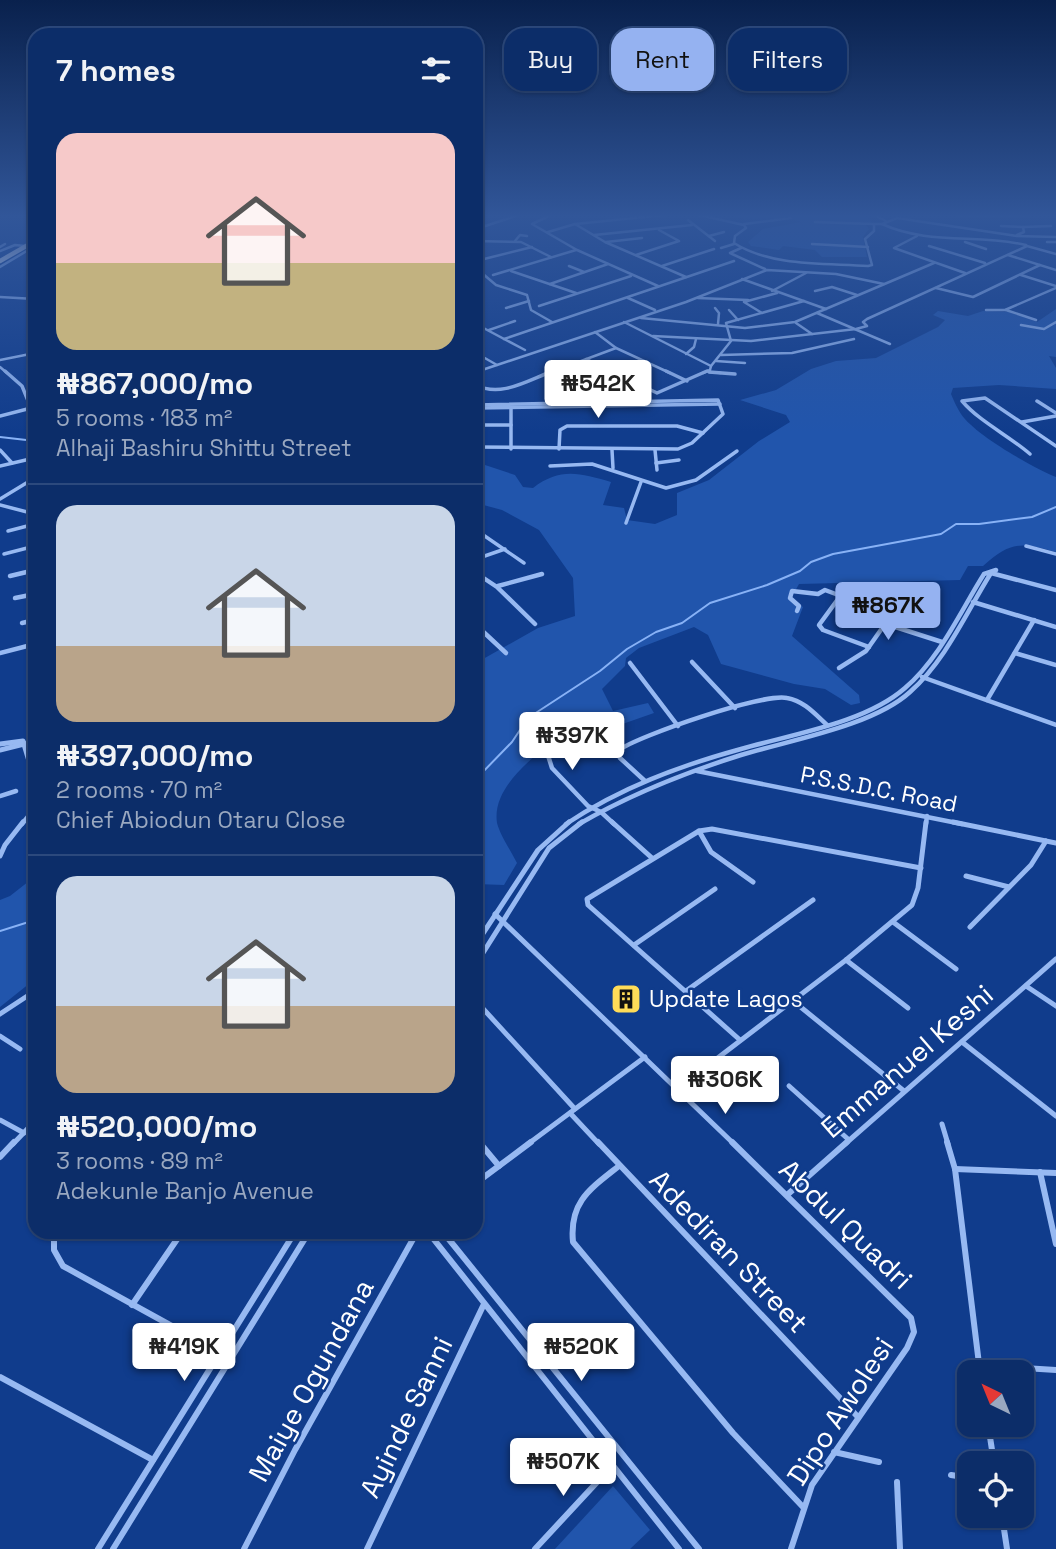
<!DOCTYPE html>
<html lang="en">
<head>
<meta charset="utf-8">
<style>
  :root { --surface:#0c2d69; --page:#1a3971; --text:#f1f3f6; --muted:#9aa8c0; --line:#2c497d; --accent:#95b2f1 }
  body { margin:0; font-family:"Space Grotesk",sans-serif; background:var(--page); color:var(--text); height:100vh; display:flex; flex-direction:column; font-size:26px; white-space:nowrap }
  * { box-sizing:border-box; margin:0 }
  p { font-size:23px; color:var(--muted) }
  .icon { flex:none; width:38px; height:38px; fill:none; stroke:currentColor; stroke-width:2; stroke-linecap:round; stroke-linejoin:round }
  .map { position:relative; flex:1; overflow:hidden }
  .sheet { position:absolute; left:28px; top:28px; width:455px; height:1211px; display:flex; flex-direction:column; background:var(--surface); border-radius:21px; box-shadow:0 2px 5px #0004,0 0 0 2px var(--line) }
  .sheet>* { flex:none }
  .banner { position:absolute; left:504px; top:28px; width:446px; height:63px; display:flex; gap:14px }
  .needle { width:46px; rotate:317deg }
  .fabs { position:absolute; left:957px; top:1360px; display:grid; gap:14px }
  .fabs a { display:grid; place-items:center; width:77px; height:77px; border-radius:14px; background:var(--surface); box-shadow:0 2px 5px #0004,0 0 0 2px var(--line); font-size:35px }
  .price { position:absolute; translate:-50% -60px; padding:0 16px; border-radius:7px; background:#fff; color:#222; font-size:23px; line-height:46px; filter:drop-shadow(0 2px 4px #0008) }
  .price::after { content:''; position:absolute; left:50%; top:42px; width:21px; height:16px; margin-left:-10px; background:inherit; clip-path:polygon(0 0,100% 0,50% 100%) }
  .price.on { background:var(--accent); color:#111 }
  ul { padding:0; list-style:none }
  li { display:grid; align-content:center; gap:14px; height:371px; padding:0 28px }
  li+li { border-top:2px solid var(--line) }
  li span { display:grid; place-items:center; height:217px; border-radius:21px; color:#555 }
  li>.icon { margin-inline-start:auto }
  span .icon { width:126px; height:126px; fill:#fffc; stroke-width:1 }
  li b { font-size:30px }
  h2 { display:flex; justify-content:space-between; align-items:center; height:84px; padding:0 28px; font-size:30px }
  .tag { padding:0 24px; border-radius:21px; background:var(--surface); box-shadow:0 2px 5px #0004,0 0 0 2px var(--line); font-size:24px; line-height:63px }
  .tag.on { background:var(--accent); color:#111 }
  .map>svg:first-child { display:block }
  .green { fill:#2155ac }
  .lines { fill:none; stroke-linecap:round; stroke-linejoin:round }
  .stream { stroke:#88b2f6; stroke-width:2 }
  .minor-far4 { stroke:#97b9f2; stroke-width:2.5 }
  .minor-far3 { stroke:#97b9f2; stroke-width:3.5 }
  .minor-far2 { stroke:#97b9f2; stroke-width:4.5 }
  .minor-far1 { stroke:#97b9f2; stroke-width:5 }
  .minor { stroke:#97b9f2; stroke-width:6 }
  .tertiary-far2 { stroke:#97b9f2; stroke-width:2.5 }
  .tertiary-far1 { stroke:#97b9f2; stroke-width:3.5 }
  .tertiary { stroke:#97b9f2; stroke-width:5 }
  .motorway-bridge { stroke:#fff; stroke-width:4.5 }
  .labels { text-anchor:middle; dominant-baseline:central; stroke-width:5; stroke-linejoin:round; paint-order:stroke }
  .street-label { font-size:23px; fill:#fff; stroke:#103c8c }
  .poi-label { font-size:23px; fill:#fff; stroke:#103c8c; text-anchor:start }
  .near-street-label { font-size:28px; fill:#fff; stroke:#103c8c }
</style>
</head>
<body>
<div class="map">
<svg width="1056" height="1549" viewBox="0 0 1056 1549">
  <rect width="100%" height="100%" fill="#103c8c"/>
  <!-- green -->
  <g class="green">
    <path d="M731,215H865L872,222L866,225L869,229L863,237L867,257H822L815,250L783,246L779,250L751,246L748,242L763,229L801,222C782,213 750,224 731,215Z"/>
    <path d="M1056,309V357L1049,356L1056,368V389L999,385L953,388L951,394C954,401 957,408 961,414C975,435 1032,467 1056,477V552C1021,542 1011,541 983,566H968L960,580L799,584L790,600L803,607L792,636L859,695L860,703L851,705L825,689L794,684L721,664L708,635L694,627L639,648L626,658L625,666L602,689L613,711L648,703L654,713L614,727L597,746L550,743C528,762 492,789 497,823C500,835 511,851 517,863L504,885L476,884V663L538,628L575,616L573,578L539,530L502,510L476,503V462L515,475L523,487L533,488C560,467 580,473 611,482L603,505L624,508L627,520L655,524L677,515V493L709,480L759,441L790,422L786,415L740,400L776,390L811,369L836,361L876,358L938,327L945,320L933,315L938,311L968,316L983,311L1009,312L1037,322Z"/>
    <path d="M35,863V979L0,1007V900L10,896L33,878L30,867Z"/>
    <path d="M613,1486L650,1530L630,1549H555Z"/>
  </g>
  <g class="lines">
    <!-- stream -->
    <g class="stream">
      <path d="M0,437L35,441"/>
      <path d="M476,779L512,742L528,718L600,671L627,649L656,632L682,623L710,603L767,585L800,571L811,562L833,554L941,534L956,524H979L1032,517L1056,507"/>
      <path d="M0,931L35,920"/>
    </g>
    <!-- minor-far4 -->
    <g class="minor-far4">
      <path d="M551,215L532,224L577,250L658,286"/>
      <path d="M699,215L744,225L746,228L735,236L734,243C772,267 825,263 868,266L872,265L865,239L874,231V224H882"/>
      <path d="M874,215L886,221"/>
      <path d="M955,215H1028"/>
      <path d="M688,220L715,241"/>
      <path d="M815,222L874,224"/>
      <path d="M575,224L605,242L686,277"/>
      <path d="M744,224L791,218"/>
      <path d="M1001,226L1023,227L1024,232L1017,235"/>
      <path d="M1023,227L1051,226"/>
      <path d="M476,229L519,215"/>
      <path d="M548,232L575,224L664,215"/>
      <path d="M594,235L692,225"/>
      <path d="M709,236L724,232"/>
      <path d="M917,236L894,248L965,273"/>
      <path d="M476,241L521,242L551,257"/>
      <path d="M515,241L520,235L527,236"/>
      <path d="M606,242L642,238"/>
      <path d="M965,242L986,249"/>
      <path d="M1047,242H1056"/>
      <path d="M812,244L868,247"/>
      <path d="M1026,245C978,234 928,245 882,224L897,218L1017,236L1056,237"/>
      <path d="M929,246L985,263"/>
      <path d="M0,247L5,244"/>
      <path d="M721,248L734,244"/>
      <path d="M741,248L730,253L765,269"/>
      <path d="M0,251L15,245L25,246"/>
      <path d="M636,255L679,241L659,230"/>
      <path d="M1008,255L1056,270"/>
      <path d="M476,261L532,247"/>
      <path d="M569,266L584,272"/>
      <path d="M662,266L714,249"/>
      <path d="M0,267L35,246"/>
      <path d="M476,268L496,285L527,295L531,310L552,322"/>
      <path d="M511,271L576,293"/>
      <path d="M493,275L576,250"/>
      <path d="M1021,275L1056,286"/>
      <path d="M742,279L826,309"/>
      <path d="M550,284L608,264"/>
      <path d="M936,288L973,297L1040,265"/>
      <path d="M772,291L806,273"/>
      <path d="M815,291L832,287L857,295"/>
      <path d="M0,297L35,299"/>
      <path d="M628,298L655,310"/>
      <path d="M698,298L748,300"/>
      <path d="M539,306L631,276"/>
      <path d="M506,308L529,301"/>
      <path d="M715,308L719,313L718,324"/>
      <path d="M729,310L738,320"/>
      <path d="M986,310H1005L1056,288"/>
      <path d="M1006,310L1036,320"/>
      <path d="M762,313L744,302L777,293"/>
      <path d="M817,313L890,344"/>
      <path d="M641,318L745,328L795,322L934,263"/>
      <path d="M624,322L711,366L710,370L703,373"/>
      <path d="M796,323L812,334"/>
      <path d="M476,324L525,350"/>
      <path d="M1021,325L1044,329L1056,322"/>
      <path d="M489,330L515,321"/>
      <path d="M595,332L616,348L670,373"/>
      <path d="M653,336L751,341L856,329L867,326L863,322L867,319L1027,246L1056,254"/>
      <path d="M504,339L734,261"/>
      <path d="M476,353L497,365"/>
      <path d="M686,354L694,347L696,339"/>
      <path d="M721,355L792,353L854,339"/>
      <path d="M586,359L615,373"/>
      <path d="M716,361L745,363"/>
      <path d="M711,366L731,341L726,323L804,301"/>
      <path d="M0,367L7,373"/>
      <path d="M553,371L557,373"/>
      <path d="M476,372L686,302L767,270L836,274L884,284"/>
      <path d="M709,372L721,373"/>
      <path d="M549,373L616,348"/>
    </g>
    <!-- minor-far3 -->
    <g class="minor-far3">
      <path d="M5,371L22,386L31,408"/>
      <path d="M553,371L593,393"/>
      <path d="M611,371L657,393L707,371"/>
      <path d="M666,371L687,381"/>
      <path d="M709,372L735,374"/>
      <path d="M476,385C501,398 528,380 553,371"/>
      <path d="M1037,401L1056,413"/>
      <path d="M476,405L718,400L723,414L692,443L678,449L476,447"/>
      <path d="M476,408L720,404"/>
      <path d="M511,408V449"/>
      <path d="M35,416V427"/>
      <path d="M1022,422L1056,416"/>
      <path d="M476,425H511"/>
      <path d="M33,437L35,432"/>
      <path d="M559,449L560,430L567,426H677L703,433"/>
      <path d="M0,450L12,463"/>
      <path d="M612,450L613,468"/>
      <path d="M655,450L657,470"/>
      <path d="M1030,454C1008,435 980,422 962,401L985,398L1056,446"/>
      <path d="M656,463L679,460"/>
      <path d="M0,466L30,459"/>
      <path d="M550,466L592,464L666,488L696,480L737,451"/>
      <path d="M0,499L28,482"/>
      <path d="M626,523L641,482"/>
      <path d="M476,530L524,563"/>
      <path d="M8,531L35,524"/>
      <path d="M1026,546L1056,554"/>
      <path d="M4,554L35,546"/>
      <path d="M476,559L505,549"/>
      <path d="M27,572L35,570"/>
      <path d="M991,572L996,570"/>
    </g>
    <!-- minor-far2 -->
    <g class="minor-far2">
      <path d="M476,573L497,587L535,624"/>
      <path d="M10,576L35,570"/>
      <path d="M498,586L542,574"/>
      <path d="M15,598L35,594"/>
      <path d="M973,602L1056,627"/>
      <path d="M797,611L799,606L790,598L792,591L818,594L825,590L841,596"/>
      <path d="M22,623L35,620"/>
      <path d="M886,624L942,642"/>
      <path d="M476,625L506,653"/>
      <path d="M869,647L823,630L819,625L841,595L849,590L899,604"/>
      <path d="M0,653L35,644"/>
      <path d="M1015,653L1056,665"/>
      <path d="M692,662L735,708"/>
      <path d="M630,663L678,726"/>
      <path d="M839,668L866,651L911,587"/>
      <path d="M922,677L1056,725"/>
      <path d="M987,700L1034,620"/>
      <path d="M24,744L35,740"/>
      <path d="M545,746L552,768L588,806L601,812L614,824"/>
      <path d="M697,771L962,824"/>
      <path d="M645,781L620,758L617,751C640,735 763,693 787,698C804,701 815,714 827,725"/>
      <path d="M0,796L16,791"/>
      <path d="M22,824L35,808"/>
      <path d="M566,824C620,788 679,766 741,749C793,734 865,723 905,688C940,658 960,612 984,574L996,570"/>
      <path d="M579,824C631,794 684,773 741,755C790,740 873,726 910,692C946,660 966,613 991,573L1056,590"/>
      <path d="M926,824L927,816"/>
    </g>
    <!-- minor-far1 -->
    <g class="minor-far1">
      <path d="M612,822L652,858"/>
      <path d="M953,822L1056,843"/>
      <path d="M699,831L711,852L753,882"/>
      <path d="M0,856L5,845L23,822"/>
      <path d="M966,876L1009,887"/>
      <path d="M495,914L734,1144"/>
      <path d="M893,922L956,969"/>
      <path d="M970,927L1031,865L1046,841"/>
      <path d="M476,944L538,850L569,822"/>
      <path d="M634,945L715,889"/>
      <path d="M846,960L908,1008"/>
      <path d="M476,964L549,848L582,822"/>
      <path d="M1026,986L1056,1006"/>
      <path d="M686,991L813,900"/>
      <path d="M792,1000L904,1091"/>
      <path d="M476,1001L575,1109"/>
      <path d="M0,1014L35,991"/>
      <path d="M0,1036L20,1049"/>
      <path d="M740,1040L588,905L587,899L699,831L712,829L921,868"/>
      <path d="M962,1042L1056,1116"/>
      <path d="M789,1086L849,1140"/>
      <path d="M677,1089L846,960L912,905L918,888L926,822"/>
      <path d="M570,1113L599,1144"/>
      <path d="M0,1120L24,1133"/>
      <path d="M942,1124L948,1144"/>
      <path d="M476,1139L480,1144"/>
      <path d="M13,1144L35,1121"/>
      <path d="M528,1144L645,1057"/>
      <path d="M845,1144L1056,959"/>
    </g>
    <!-- minor -->
    <g class="minor">
      <path d="M479,1142L499,1166"/>
      <path d="M598,1142L858,1417"/>
      <path d="M732,1142L911,1318L914,1332L907,1348L812,1485L791,1549"/>
      <path d="M947,1142L955,1169L980,1372"/>
      <path d="M0,1157L14,1142"/>
      <path d="M619,1166C590,1189 569,1202 573,1242L733,1433L803,1507"/>
      <path d="M955,1169L1056,1173"/>
      <path d="M1040,1172L1056,1244"/>
      <path d="M476,1183L531,1142"/>
      <path d="M787,1195L847,1142"/>
      <path d="M54,1232V1250L63,1266L219,1352"/>
      <path d="M428,1232L679,1549"/>
      <path d="M443,1232L699,1549"/>
      <path d="M132,1305L182,1232"/>
      <path d="M979,1365L1056,1370"/>
      <path d="M0,1377L153,1460"/>
      <path d="M988,1424L994,1463"/>
      <path d="M834,1452L879,1462"/>
      <path d="M951,1475L970,1478"/>
      <path d="M897,1482L900,1549"/>
      <path d="M1002,1516L1007,1549"/>
      <path d="M98,1549L295,1232"/>
      <path d="M113,1549L309,1232"/>
      <path d="M244,1549L295,1450L417,1232"/>
      <path d="M367,1549L484,1304"/>
      <path d="M535,1549L612,1466"/>
    </g>
    <!-- tertiary-far2 -->
    <path class="tertiary-far2" d="M0,360L35,353"/>
    <!-- tertiary-far1 -->
    <g class="tertiary-far1">
      <path d="M0,416L35,407"/>
      <path d="M0,505L35,514"/>
    </g>
    <!-- tertiary -->
    <g class="tertiary">
      <path d="M0,744L23,741L35,781"/>
      <path d="M0,750L24,744"/>
    </g>
    <!-- motorway-bridge -->
    <path class="motorway-bridge" d="M0,261L35,241"/>
  </g>
  <!-- sky -->
  <linearGradient id="sky" x2="0" y2="1"><stop stop-color="#09214d"/><stop offset="0.5" stop-color="#315699"/><stop offset="1" stop-color="#315699" stop-opacity="0"/></linearGradient>
  <rect width="1056" height="432" fill="url(#sky)"/>
  <!-- icons -->
  <defs>
    <g id="building-square" transform="scale(1.575)"><rect x="-9" y="-9" width="18" height="18" rx="4" fill="#ffdc58" stroke="#103c8c"/><path d="M-4-6H4V6H1V3H-1V6H-4ZM-2.5-4.3h1.7v1.8h-1.7ZM.8-4.3h1.7v1.8H.8ZM-2.5-1h1.7V.8h-1.7ZM.8-1h1.7V.8H.8Z" fill="#111"/></g>
  </defs>
  <g fill-rule="evenodd">
    <use href="#building-square" x="626" y="999"/>
  </g>
  <g class="labels">
    <!-- street labels -->
    <g class="street-label">
      <text transform="translate(879 789) rotate(11)">P.S.S.D.C. Road</text>
    </g>
    <!-- poi labels -->
    <g class="poi-label">
      <text x="649" y="999">Update Lagos</text>
    </g>
    <!-- near-street labels -->
    <g class="near-street-label">
      <text transform="translate(907 1061) rotate(-41)">Emmanuel Keshi</text>
      <text transform="translate(846 1224) rotate(44)">Abdul Quadri</text>
      <text transform="translate(729 1251) rotate(46)">Adediran Street</text>
      <text transform="translate(311 1380) rotate(-61)">Maiye Ogundana</text>
      <text transform="translate(840 1411) rotate(-57)">Dipo Awolesi</text>
      <text transform="translate(406 1417) rotate(-64)">Ayinde Sanni</text>
    </g>
  </g>
</svg>
<div class="fabs">
<a><svg class="needle" viewBox="-14 -14 28 28"><path d="M0-13l5 13h-10z" fill="#e53935"/><path d="M0 13l5-13h-10z" fill="#9aa8c0"/></svg></a>
<a><svg class="icon" aria-label="locate" viewBox="0 0 24 24"><circle cx="12" cy="12" r="6"/><path d="M12 2v4M12 18v4M2 12h4M18 12h4"/></svg></a>
</div>
<b class="price" style="left:598px;top:420px">₦542K</b>
<b class="price on" style="left:888px;top:642px">₦867K</b>
<b class="price" style="left:572px;top:772px">₦397K</b>
<b class="price" style="left:725px;top:1116px">₦306K</b>
<b class="price" style="left:184px;top:1383px">₦419K</b>
<b class="price" style="left:581px;top:1383px">₦520K</b>
<b class="price" style="left:563px;top:1498px">₦507K</b>
<div class="banner">
<a class="tag">Buy</a>
<a class="tag on">Rent</a>
<a class="tag">Filters</a>
</div>
<section class="sheet">
<h2>7 homes<svg class="icon" aria-label="filters" viewBox="0 0 24 24"><path d="M4 7h16M4 17h16"/><circle cx="9" cy="7" r="2"/><circle cx="15" cy="17" r="2"/></svg></h2>
<ul>
<li><span style="background:linear-gradient(#f6c9c9 60%,#c2b280 0)"><svg class="icon" aria-label="home" viewBox="0 0 24 24"><path d="M3 11l9-7 9 7M6 9v11h12V9"/></svg></span><div><b>₦867,000/mo</b><p>5 rooms · 183 m²</p><p>Alhaji Bashiru Shittu Street</p></div></li>
<li><span style="background:linear-gradient(#c9d6e8 65%,#b9a48a 0)"><svg class="icon" aria-label="home" viewBox="0 0 24 24"><path d="M3 11l9-7 9 7M6 9v11h12V9"/></svg></span><div><b>₦397,000/mo</b><p>2 rooms · 70 m²</p><p>Chief Abiodun Otaru Close</p></div></li>
<li><span style="background:linear-gradient(#c9d6e8 60%,#b9a48a 0)"><svg class="icon" aria-label="home" viewBox="0 0 24 24"><path d="M3 11l9-7 9 7M6 9v11h12V9"/></svg></span><div><b>₦520,000/mo</b><p>3 rooms · 89 m²</p><p>Adekunle Banjo Avenue</p></div></li>
</ul>
</section>
</div>
</body>
</html>
